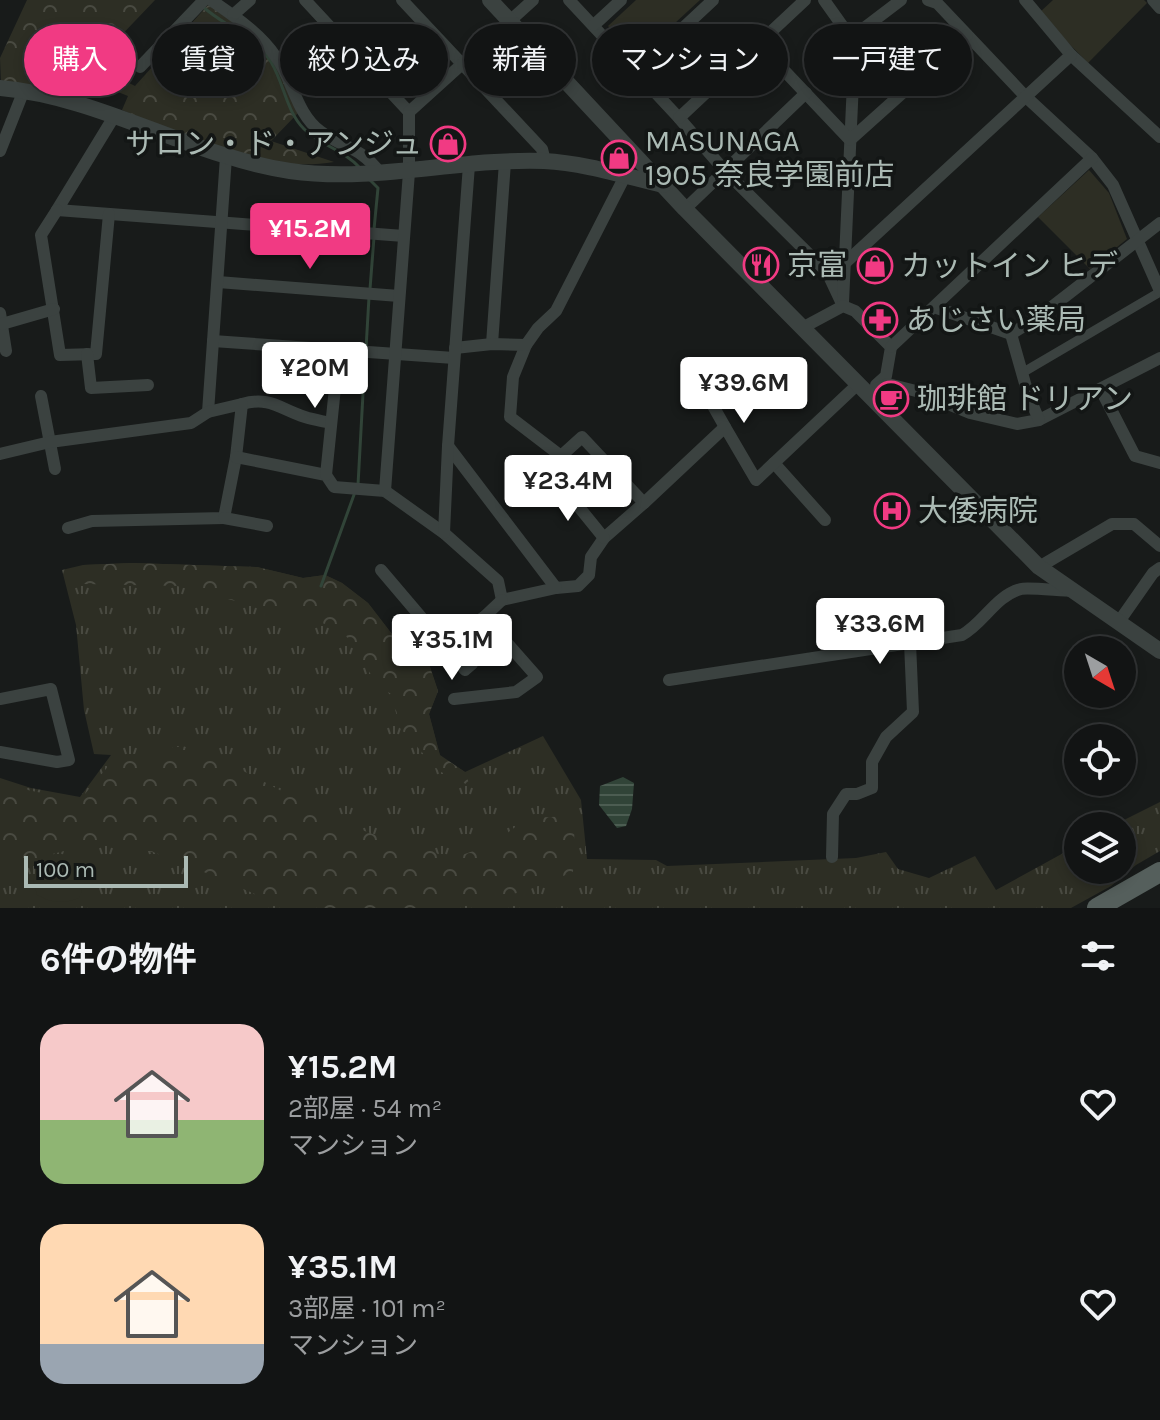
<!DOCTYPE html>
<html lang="ja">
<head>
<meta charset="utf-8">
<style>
  :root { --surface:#121414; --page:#1b1d1d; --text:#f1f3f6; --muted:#9c9ea0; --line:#313334; --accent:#f13a83 }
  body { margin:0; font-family:Karla,"Noto Sans JP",sans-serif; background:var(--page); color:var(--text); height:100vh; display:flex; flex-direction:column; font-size:30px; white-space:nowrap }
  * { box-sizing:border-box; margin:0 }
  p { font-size:26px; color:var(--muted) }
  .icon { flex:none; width:44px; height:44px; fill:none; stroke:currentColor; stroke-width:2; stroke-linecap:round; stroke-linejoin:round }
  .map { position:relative; height:908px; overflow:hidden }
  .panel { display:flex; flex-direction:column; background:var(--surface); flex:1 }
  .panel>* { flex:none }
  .top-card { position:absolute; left:24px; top:24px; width:1112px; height:72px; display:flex; gap:16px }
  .needle { width:52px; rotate:141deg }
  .buttons { position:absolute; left:1064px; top:636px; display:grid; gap:16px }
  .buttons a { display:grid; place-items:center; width:72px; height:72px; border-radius:50%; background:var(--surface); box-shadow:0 4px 12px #0003,0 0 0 2px var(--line); font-size:40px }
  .scale { position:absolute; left:24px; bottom:20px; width:164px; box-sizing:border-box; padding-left:8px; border:4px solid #abbab4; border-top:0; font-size:22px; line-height:28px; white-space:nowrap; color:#abbab4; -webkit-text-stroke:6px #131615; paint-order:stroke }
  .price { position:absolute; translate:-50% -68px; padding:0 18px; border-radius:8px; background:#fff; color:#222; font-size:26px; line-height:52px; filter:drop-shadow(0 2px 4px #0008) }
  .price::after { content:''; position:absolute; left:50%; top:48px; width:24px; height:18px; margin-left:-12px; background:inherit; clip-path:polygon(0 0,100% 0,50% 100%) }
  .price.current { background:var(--accent); color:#fff }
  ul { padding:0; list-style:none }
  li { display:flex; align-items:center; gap:24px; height:200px; padding:0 40px }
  li span { display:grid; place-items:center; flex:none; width:224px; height:160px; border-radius:24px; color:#555 }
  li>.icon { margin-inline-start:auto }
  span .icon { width:96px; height:96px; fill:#fffc; stroke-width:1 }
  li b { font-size:34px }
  h2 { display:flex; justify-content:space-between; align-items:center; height:96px; padding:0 40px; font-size:34px }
  .pill { padding:0 28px; border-radius:36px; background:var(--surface); box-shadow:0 4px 12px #0003,0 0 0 2px var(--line); font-size:28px; line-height:72px }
  .pill.current { background:var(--accent); color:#fff }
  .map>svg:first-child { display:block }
  .grass { fill:url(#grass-tufts) }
  .forest { fill:url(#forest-crowns) }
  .park { fill:#2d2e24 }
  .water { fill:url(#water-rules) }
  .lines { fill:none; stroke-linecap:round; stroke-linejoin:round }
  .stream { stroke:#314438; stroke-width:3 }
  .pedestrian { stroke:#3b4240; stroke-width:9 }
  .minor { stroke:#3b4240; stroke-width:12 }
  .tertiary { stroke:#3b4240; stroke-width:16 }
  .primary { stroke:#555f5c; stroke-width:20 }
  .labels { text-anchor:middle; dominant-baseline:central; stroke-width:7; stroke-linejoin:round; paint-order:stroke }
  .poi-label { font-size:30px; fill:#abbab4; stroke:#131615; text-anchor:start }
</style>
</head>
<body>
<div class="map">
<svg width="1160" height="908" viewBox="0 0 1160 908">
  <defs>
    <pattern id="grass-tufts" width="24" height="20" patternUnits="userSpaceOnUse" patternTransform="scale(2)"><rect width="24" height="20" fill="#2d2e24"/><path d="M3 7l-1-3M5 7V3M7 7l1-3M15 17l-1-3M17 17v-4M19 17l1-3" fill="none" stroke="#494a41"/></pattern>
    <pattern id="forest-crowns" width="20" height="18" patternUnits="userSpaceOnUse" patternTransform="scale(2)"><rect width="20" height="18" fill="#2d2e24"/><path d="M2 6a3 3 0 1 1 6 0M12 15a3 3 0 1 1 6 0" fill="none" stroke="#494a41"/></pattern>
    <pattern id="water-rules" width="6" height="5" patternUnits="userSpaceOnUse" patternTransform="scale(2)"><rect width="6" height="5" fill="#314438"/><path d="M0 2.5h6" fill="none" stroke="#4c5d52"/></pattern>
  </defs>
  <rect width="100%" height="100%" fill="#181b1a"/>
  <!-- grass -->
  <path class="grass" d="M132,563L257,567L303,578L325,575L342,583L368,603L395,638L428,661L438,691L429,714L440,756L465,772L543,736L581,800L587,859L656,860L667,866L856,858L886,852L898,869L929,878L975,856L996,890L1078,845V870H1122V826H1112L1160,802V851L1136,865L1111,886L1071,908H0V778L31,788L80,797L111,755L94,754L84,710L76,625L62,570L83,565Z"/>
  <!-- forest -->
  <g class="forest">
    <path d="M27,0H155L93,65L135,86L208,5L254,37L274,60L298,113L271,141L334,162C261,174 189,137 122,110L128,96L86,79L71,93L1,82L0,58Z"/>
    <path d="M132,563L257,567L303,578L325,575L342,583L368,603L395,638L428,661L438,691L429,714L440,755L465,772L470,786L439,771L400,728L391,694L377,684L341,628L177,586L84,584L83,565Z"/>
    <path d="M183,746L232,765L340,822L392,841L433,851L448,860L493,844L527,818L575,816L573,872L523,892L482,899L460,895L433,908H320L262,897L169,857L116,842L76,848L21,862L0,864V784L79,801L116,757Z"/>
  </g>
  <!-- park -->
  <g class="park">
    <path d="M636,0H700L637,58L608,26Z"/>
    <path d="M1053,0H1144L1147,3L1088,63L1039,13Z"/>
    <path d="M1089,170L1109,193L1127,239L1090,269L1038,217Z"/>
    <path d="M57,868L66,872L82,891L79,898C63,904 52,903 37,895L33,879L39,873Z"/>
  </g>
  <!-- water -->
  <path class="water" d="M623,777L634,783L632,809L626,826L617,828L599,805L600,786Z"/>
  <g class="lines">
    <!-- stream -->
    <g class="stream">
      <path d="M203,7C225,26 254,36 271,62C284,83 286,111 304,129C320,145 344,150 360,168"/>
      <path d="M370,180L378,188L374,229"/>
      <path d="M370,289L374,237"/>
      <path d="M366,349L369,297"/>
      <path d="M358,485L365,357"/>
      <path d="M321,586L355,492"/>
    </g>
    <!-- pedestrian -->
    <path class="pedestrian" d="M1022,373L1160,292"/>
    <!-- minor -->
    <g class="minor">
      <path d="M211,0C234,16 260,33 276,57C293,80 296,113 320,131C344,149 360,146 380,173"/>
      <path d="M305,0L409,112"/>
      <path d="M402,0L542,149L545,161"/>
      <path d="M569,0L679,118L725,171L827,272L843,306"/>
      <path d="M824,0L851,38L854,60L843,303"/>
      <path d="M928,0L937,3L1025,96L1092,158L1113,185L1160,291"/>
      <path d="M1025,0L1071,55L1160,137"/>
      <path d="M1153,0L1160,8"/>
      <path d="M233,15L250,0"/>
      <path d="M594,25L621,0"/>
      <path d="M851,38L901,0"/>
      <path d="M759,44L850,140L967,35"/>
      <path d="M140,67L204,0"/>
      <path d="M637,71L713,0"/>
      <path d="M115,115L57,210L404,236"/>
      <path d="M679,118L805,0"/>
      <path d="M0,151L24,90"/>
      <path d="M685,209L806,93"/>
      <path d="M57,210L41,235L60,355L96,354L109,214"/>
      <path d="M845,263L1071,55"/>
      <path d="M218,282L399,296"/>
      <path d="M934,307L1011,334"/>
      <path d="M0,313L6,351"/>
      <path d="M2,324L54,309"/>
      <path d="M802,328L843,306L855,311L891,347L886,376L876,385"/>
      <path d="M213,341L454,358"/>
      <path d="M492,344L505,162"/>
      <path d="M526,345L513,377L510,417L561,456L582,437L644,503L604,538L591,557L589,575L578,586L556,588"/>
      <path d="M891,347L1092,158"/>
      <path d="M455,348L492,344L526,345L538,328L556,311L625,176"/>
      <path d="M87,354L91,388L148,385"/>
      <path d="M1101,390L1135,456L1160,463"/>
      <path d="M867,393L888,384L916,391L970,413L1017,424L1039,420L1160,358"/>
      <path d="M41,396L55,469"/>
      <path d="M708,397L725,427"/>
      <path d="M242,404C270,396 280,409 305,417C314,420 323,421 331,423"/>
      <path d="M208,412L226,157"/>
      <path d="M1039,420L1028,394L1011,334L1040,316L1160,223"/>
      <path d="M0,454L50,442L191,423L208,412L242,404L236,457L224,518L92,521L68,528"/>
      <path d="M236,457L326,475L334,487L385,491L444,533L498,581L502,600L556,588L448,446"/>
      <path d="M774,463L825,520"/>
      <path d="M326,475L339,349"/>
      <path d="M561,485L604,538"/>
      <path d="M385,491L409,172V112L533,0"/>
      <path d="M644,503L725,427L756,480L858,384"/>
      <path d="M224,518L267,526"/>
      <path d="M444,533L448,446L469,165"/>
      <path d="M1039,567L1112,524H1134L1160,546"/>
      <path d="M381,570L443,643L484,617L502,600"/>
      <path d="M1118,623L1153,573L1160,568"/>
      <path d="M443,643L465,670L472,664"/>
      <path d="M669,680L962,635C984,623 995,596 1021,589C1028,587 1061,591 1072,591"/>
      <path d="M0,699L51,689L69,760L57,762L0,752"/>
      <path d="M454,699L516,692L537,677L484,617"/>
      <path d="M832,857L833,814L846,794H857L872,788V762L886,737L913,712L910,643"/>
    </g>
    <!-- tertiary -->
    <g class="tertiary">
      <path d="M490,0L685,209L1039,567L1160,651"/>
      <path d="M0,88C102,97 190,156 290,171C376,183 459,158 544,161C584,163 625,176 663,185"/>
    </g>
    <!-- primary -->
    <path class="primary" d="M1097,908L1160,872"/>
  </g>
  <!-- icons -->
  <defs>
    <g id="shop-ring" transform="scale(1.8)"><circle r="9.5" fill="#131615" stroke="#f13a83" stroke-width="1.5"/><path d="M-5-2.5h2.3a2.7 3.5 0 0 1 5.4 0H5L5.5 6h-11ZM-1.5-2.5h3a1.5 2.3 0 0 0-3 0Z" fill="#f13a83"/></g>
    <g id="restaurant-ring" transform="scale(1.8)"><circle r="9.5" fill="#131615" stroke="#f13a83" stroke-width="1.5"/><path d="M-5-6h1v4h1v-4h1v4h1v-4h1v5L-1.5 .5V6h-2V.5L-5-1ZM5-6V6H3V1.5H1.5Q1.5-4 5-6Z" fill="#f13a83"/></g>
    <g id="pharmacy-ring" transform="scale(1.8)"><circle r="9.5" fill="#131615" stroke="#f13a83" stroke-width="1.5"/><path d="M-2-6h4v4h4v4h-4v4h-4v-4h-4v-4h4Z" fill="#f13a83"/></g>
    <g id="cafe-ring" transform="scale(1.8)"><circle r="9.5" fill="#131615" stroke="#f13a83" stroke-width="1.5"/><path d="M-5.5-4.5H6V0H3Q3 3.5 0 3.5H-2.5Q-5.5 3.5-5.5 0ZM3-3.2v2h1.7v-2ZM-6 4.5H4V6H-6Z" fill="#f13a83"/></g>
    <g id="hospital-ring" transform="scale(1.8)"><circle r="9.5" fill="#131615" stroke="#f13a83" stroke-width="1.5"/><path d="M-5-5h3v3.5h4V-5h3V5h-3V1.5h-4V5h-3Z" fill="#f13a83"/></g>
  </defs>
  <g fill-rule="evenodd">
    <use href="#shop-ring" x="448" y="144"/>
    <use href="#shop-ring" x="619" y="158"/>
    <use href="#restaurant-ring" x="761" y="265"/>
    <use href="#shop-ring" x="875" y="266"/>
    <use href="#pharmacy-ring" x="880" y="320"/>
    <use href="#cafe-ring" x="891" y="399"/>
    <use href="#hospital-ring" x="892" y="511"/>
  </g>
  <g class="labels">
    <!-- poi labels -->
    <g class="poi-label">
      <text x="645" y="141">MASUNAGA<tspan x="645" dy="34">1905 奈良学園前店</tspan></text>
      <text x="422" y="144" text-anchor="end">サロン・ド・アンジュ</text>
      <text x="787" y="265">京富</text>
      <text x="901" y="266">カットイン ヒデ</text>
      <text x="906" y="320">あじさい薬局</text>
      <text x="917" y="399">珈琲館 ドリアン</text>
      <text x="918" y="511">大倭病院</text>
    </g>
  </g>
</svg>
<div class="buttons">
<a><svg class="needle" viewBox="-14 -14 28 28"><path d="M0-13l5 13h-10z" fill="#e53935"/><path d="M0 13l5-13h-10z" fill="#9c9ea0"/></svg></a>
<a><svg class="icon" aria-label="locate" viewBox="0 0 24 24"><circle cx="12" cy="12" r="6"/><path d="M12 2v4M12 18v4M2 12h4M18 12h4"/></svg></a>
<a><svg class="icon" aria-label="layers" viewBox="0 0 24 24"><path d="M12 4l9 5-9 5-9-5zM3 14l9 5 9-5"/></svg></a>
</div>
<div class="scale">100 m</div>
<b class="price current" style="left:310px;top:271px">¥15.2M</b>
<b class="price" style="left:315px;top:410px">¥20M</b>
<b class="price" style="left:744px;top:425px">¥39.6M</b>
<b class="price" style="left:568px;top:523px">¥23.4M</b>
<b class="price" style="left:880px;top:666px">¥33.6M</b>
<b class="price" style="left:452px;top:682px">¥35.1M</b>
<div class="top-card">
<a class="pill current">購入</a>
<a class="pill">賃貸</a>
<a class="pill">絞り込み</a>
<a class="pill">新着</a>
<a class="pill">マンション</a>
<a class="pill">一戸建て</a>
</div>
</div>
<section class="panel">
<h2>6件の物件<svg class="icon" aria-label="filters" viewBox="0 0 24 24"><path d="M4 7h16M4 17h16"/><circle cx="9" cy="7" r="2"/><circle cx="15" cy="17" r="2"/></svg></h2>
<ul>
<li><span style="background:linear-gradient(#f6c9c9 60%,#8fb573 0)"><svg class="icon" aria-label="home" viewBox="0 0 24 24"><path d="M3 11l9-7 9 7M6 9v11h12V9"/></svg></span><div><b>¥15.2M</b><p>2部屋 · 54 m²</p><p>マンション</p></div><svg class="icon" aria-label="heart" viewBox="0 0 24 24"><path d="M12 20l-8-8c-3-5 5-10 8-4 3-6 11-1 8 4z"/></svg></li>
<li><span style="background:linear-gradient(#ffd9b3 75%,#9aa5b1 0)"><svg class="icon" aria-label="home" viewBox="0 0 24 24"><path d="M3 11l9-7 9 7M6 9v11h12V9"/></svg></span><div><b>¥35.1M</b><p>3部屋 · 101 m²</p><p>マンション</p></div><svg class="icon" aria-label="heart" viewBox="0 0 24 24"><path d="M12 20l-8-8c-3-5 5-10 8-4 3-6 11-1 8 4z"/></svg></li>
</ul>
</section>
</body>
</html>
